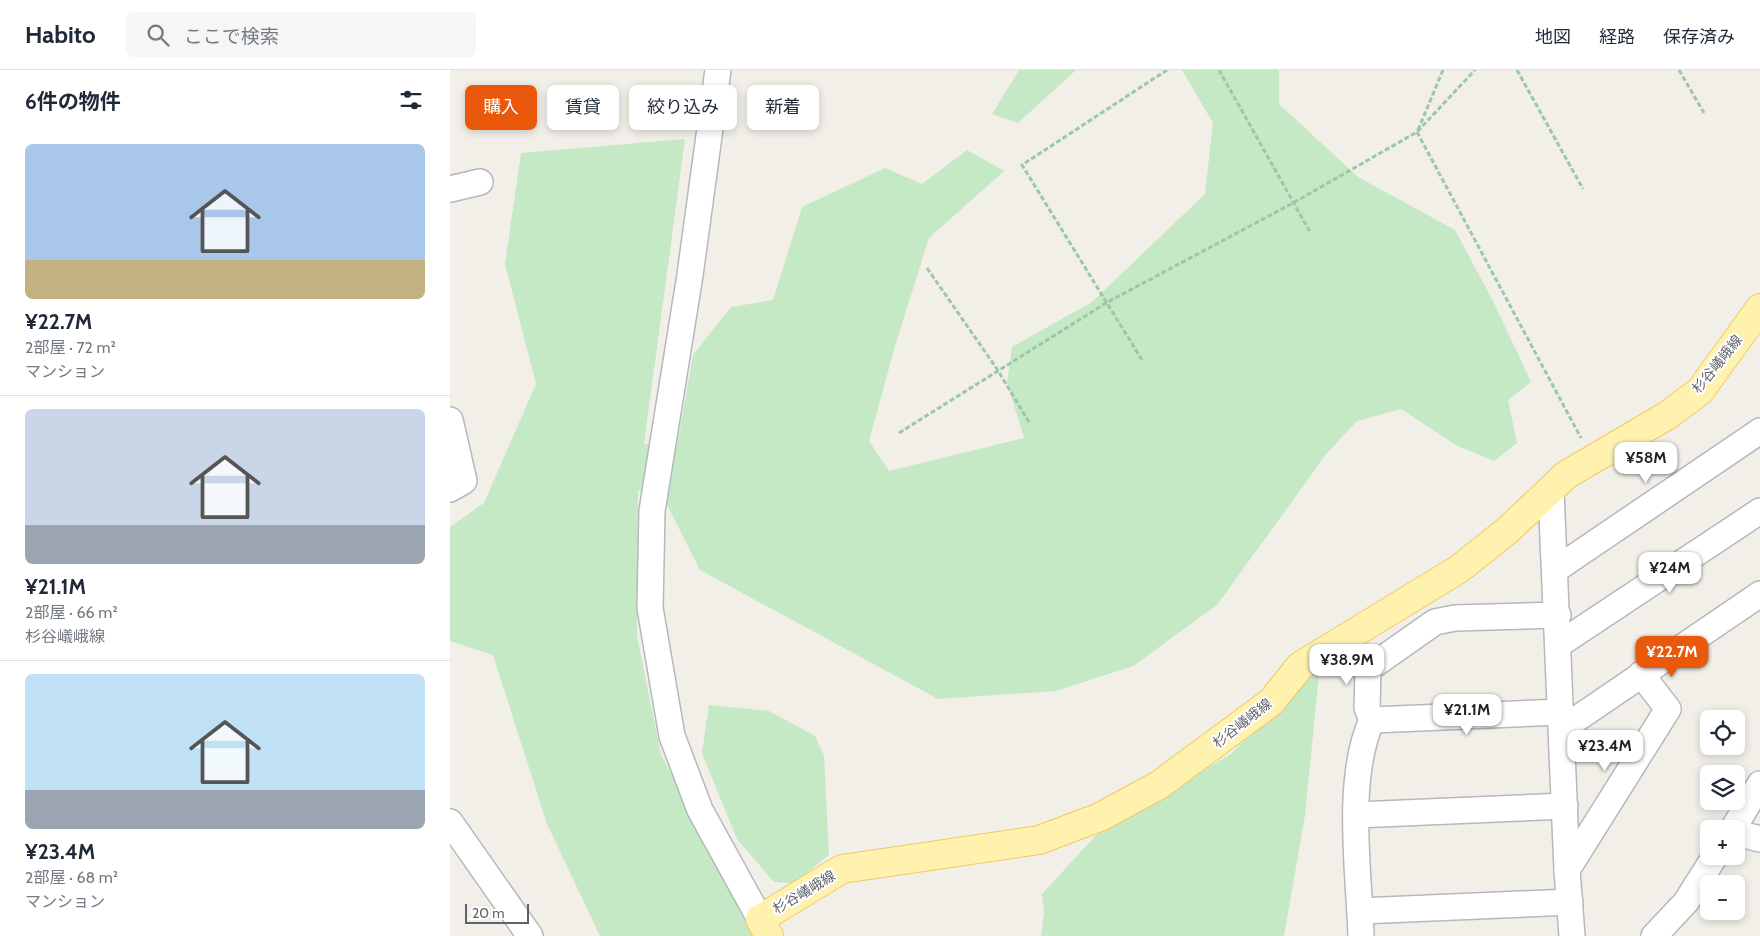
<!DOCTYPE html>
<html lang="ja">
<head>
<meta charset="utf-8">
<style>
  :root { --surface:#fff; --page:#f6f6f7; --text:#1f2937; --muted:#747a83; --line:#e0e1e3; --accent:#ea580c }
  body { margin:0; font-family:Cabin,"Noto Sans JP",sans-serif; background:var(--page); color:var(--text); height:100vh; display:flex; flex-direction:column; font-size:19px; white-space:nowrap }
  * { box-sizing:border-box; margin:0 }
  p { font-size:16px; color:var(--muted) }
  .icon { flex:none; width:28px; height:28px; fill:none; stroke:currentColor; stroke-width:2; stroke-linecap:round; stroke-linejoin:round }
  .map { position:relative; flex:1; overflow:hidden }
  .panel { display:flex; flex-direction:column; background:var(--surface); width:450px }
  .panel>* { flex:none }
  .guide { position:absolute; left:15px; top:15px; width:475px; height:45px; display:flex; gap:10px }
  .controls { position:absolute; left:1250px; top:640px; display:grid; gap:10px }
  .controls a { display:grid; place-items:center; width:45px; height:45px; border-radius:8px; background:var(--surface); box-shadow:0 2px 8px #0003; font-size:25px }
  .scale { position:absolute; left:15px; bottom:12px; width:64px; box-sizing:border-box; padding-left:5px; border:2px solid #5f6368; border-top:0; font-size:14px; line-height:18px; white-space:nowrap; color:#5f6368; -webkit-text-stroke:4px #fff; paint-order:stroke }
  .price { position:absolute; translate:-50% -42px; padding:0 11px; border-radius:10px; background:#fff; color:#222; font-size:16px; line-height:32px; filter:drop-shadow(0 1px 2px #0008) }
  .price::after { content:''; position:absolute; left:50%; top:30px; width:15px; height:11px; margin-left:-8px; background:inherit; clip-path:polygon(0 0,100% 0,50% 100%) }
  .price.current { background:var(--accent); color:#fff }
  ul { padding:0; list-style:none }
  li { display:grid; align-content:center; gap:10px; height:265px; padding:0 25px }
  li+li { border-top:1px solid var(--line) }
  li span { display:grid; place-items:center; height:155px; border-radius:8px; color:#555 }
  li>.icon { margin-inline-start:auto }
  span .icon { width:90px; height:90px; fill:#fffc; stroke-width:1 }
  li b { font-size:21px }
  h2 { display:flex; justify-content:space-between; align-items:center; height:60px; padding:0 25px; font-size:21px }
  .pill { padding:0 18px; border-radius:8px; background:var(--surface); box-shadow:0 2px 8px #0003; font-size:18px; line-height:45px }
  .pill.current { background:var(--accent); color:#fff }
  header { display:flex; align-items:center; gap:30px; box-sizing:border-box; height:70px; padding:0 25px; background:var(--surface); border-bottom:1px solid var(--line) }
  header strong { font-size:24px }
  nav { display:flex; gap:28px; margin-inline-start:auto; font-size:18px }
  .search { width:350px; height:45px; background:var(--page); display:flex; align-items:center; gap:12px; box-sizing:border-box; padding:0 18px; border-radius:8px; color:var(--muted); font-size:19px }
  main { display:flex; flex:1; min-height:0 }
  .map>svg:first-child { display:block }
  .green { fill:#c5e8c5 }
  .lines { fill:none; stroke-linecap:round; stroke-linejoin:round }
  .minor-casing { stroke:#b5b8bc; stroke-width:28 }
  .major-casing { stroke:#f2c960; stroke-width:30 }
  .path { stroke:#9cc7a9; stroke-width:3; stroke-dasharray:5 2.5; stroke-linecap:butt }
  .minor { stroke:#fff; stroke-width:25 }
  .major { stroke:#fff2af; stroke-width:28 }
  .labels { text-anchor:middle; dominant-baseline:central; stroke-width:4; stroke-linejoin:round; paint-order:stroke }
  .street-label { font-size:14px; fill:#5f6368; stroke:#fff }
</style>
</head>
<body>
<header>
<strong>Habito</strong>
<div class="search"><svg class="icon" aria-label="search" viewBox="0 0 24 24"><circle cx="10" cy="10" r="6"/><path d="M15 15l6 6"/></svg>ここで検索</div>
<nav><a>地図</a><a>経路</a><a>保存済み</a></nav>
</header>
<main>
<section class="panel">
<h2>6件の物件<svg class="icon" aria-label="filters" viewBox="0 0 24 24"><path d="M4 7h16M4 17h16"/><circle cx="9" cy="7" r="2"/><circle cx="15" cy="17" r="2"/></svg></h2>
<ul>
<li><span style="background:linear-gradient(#a9c7e8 75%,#c2b280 0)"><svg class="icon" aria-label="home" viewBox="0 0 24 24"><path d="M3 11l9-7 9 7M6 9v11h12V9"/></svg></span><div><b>¥22.7M</b><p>2部屋 · 72 m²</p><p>マンション</p></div></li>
<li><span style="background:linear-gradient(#c9d6e8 75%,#9aa5b1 0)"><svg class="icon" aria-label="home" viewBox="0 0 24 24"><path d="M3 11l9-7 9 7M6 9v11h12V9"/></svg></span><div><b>¥21.1M</b><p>2部屋 · 66 m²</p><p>杉谷嶬峨線</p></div></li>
<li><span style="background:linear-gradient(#bfe0f5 75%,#9aa5b1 0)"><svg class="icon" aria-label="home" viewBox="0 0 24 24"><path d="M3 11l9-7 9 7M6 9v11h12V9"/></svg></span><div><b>¥23.4M</b><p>2部屋 · 68 m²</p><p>マンション</p></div></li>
</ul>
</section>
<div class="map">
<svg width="1310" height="866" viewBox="0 0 1310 866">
  <rect width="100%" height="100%" fill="#f1efe8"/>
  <!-- green -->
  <g class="green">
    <path d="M569,0H626L568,53L542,44Z"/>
    <path d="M732,0H829V34L908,107L1005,160L1042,229L1081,312L1058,330L1067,373L1044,391L1006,375L951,339L907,351L877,383L767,535L683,596L606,621L488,629L250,500L217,435L188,420L187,566L211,685L308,866H150L97,754L43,585L0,571V457L34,433L86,314L55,194L71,83L235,69L194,374L227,376L243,285L281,237L323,230L352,137L435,98L472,114L517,80L554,101L479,168L445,276L419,371L439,401L574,368L557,313L562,277L642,232L755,124L763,53Z"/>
    <path d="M870,594L855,745L834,866H591L594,843L592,824L649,762L781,684Z"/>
    <path d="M259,635L319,641L365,666L374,686L379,785L344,813L324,812L287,769L252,683Z"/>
  </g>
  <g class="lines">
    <!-- minor casing -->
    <g class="minor-casing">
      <g id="minor">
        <path d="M268,0L240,205L202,441L200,538L222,666L250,740L310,849"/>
        <path d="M0,119L30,112"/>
        <path d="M0,350L14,411L0,419"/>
        <path d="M1101,421L1117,800L1122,866"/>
        <path d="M1105,500L1310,361"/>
        <path d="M1108,575L1310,441"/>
        <path d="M922,650L1111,642"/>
        <path d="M1112,659L1310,524"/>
        <path d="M906,745L1115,736"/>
        <path d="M0,752L80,866"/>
        <path d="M1283,759L1310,714"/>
        <path d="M1286,763L1310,769"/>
        <path d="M1117,800L1218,639L1191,604"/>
        <path d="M910,841L1120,832"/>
        <path d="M911,866C909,803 895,708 922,650L917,638L918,599L985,552L1005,548L1108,545"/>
        <path d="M1204,866L1236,832L1265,786"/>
      </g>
    </g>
    <!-- major casing -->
    <g class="major-casing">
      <path id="major" d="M319,866L310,849L392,799L589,770L650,747L709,715L821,632L850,596L1009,499L1058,460L1116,405L1218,345L1250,321L1310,238"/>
    </g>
    <!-- path -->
    <g class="path">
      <path d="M769,0L860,162"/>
      <path d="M1067,0L1133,119"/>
      <path d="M1229,0L1254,43"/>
      <path d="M968,60L993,0"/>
      <path d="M967,62L1131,368"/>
      <path d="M477,198L547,299L579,352"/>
      <path d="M692,290L572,95L717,0"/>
      <path d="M449,363L656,233L843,133L967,62L1025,0"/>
    </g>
    <!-- minor -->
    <use href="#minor" class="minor"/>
    <!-- major -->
    <use href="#major" class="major"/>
  </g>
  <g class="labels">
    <!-- street labels -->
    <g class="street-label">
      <text transform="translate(1267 294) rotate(-51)">杉谷嶬峨線</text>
      <text transform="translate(792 653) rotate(-38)">杉谷嶬峨線</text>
      <text transform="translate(354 822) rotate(-31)">杉谷嶬峨線</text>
    </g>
  </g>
</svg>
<div class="controls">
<a><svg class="icon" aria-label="locate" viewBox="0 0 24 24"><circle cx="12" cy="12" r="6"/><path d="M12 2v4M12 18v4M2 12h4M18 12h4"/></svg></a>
<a><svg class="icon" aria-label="layers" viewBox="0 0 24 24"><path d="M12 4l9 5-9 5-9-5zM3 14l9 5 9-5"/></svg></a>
<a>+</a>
<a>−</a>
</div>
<div class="scale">20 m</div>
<b class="price" style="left:1196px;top:414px">¥58M</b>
<b class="price" style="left:1220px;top:524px">¥24M</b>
<b class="price current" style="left:1222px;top:608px">¥22.7M</b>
<b class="price" style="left:897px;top:616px">¥38.9M</b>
<b class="price" style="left:1017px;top:666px">¥21.1M</b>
<b class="price" style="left:1155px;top:702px">¥23.4M</b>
<div class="guide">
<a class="pill current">購入</a>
<a class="pill">賃貸</a>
<a class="pill">絞り込み</a>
<a class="pill">新着</a>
</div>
</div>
</main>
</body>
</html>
